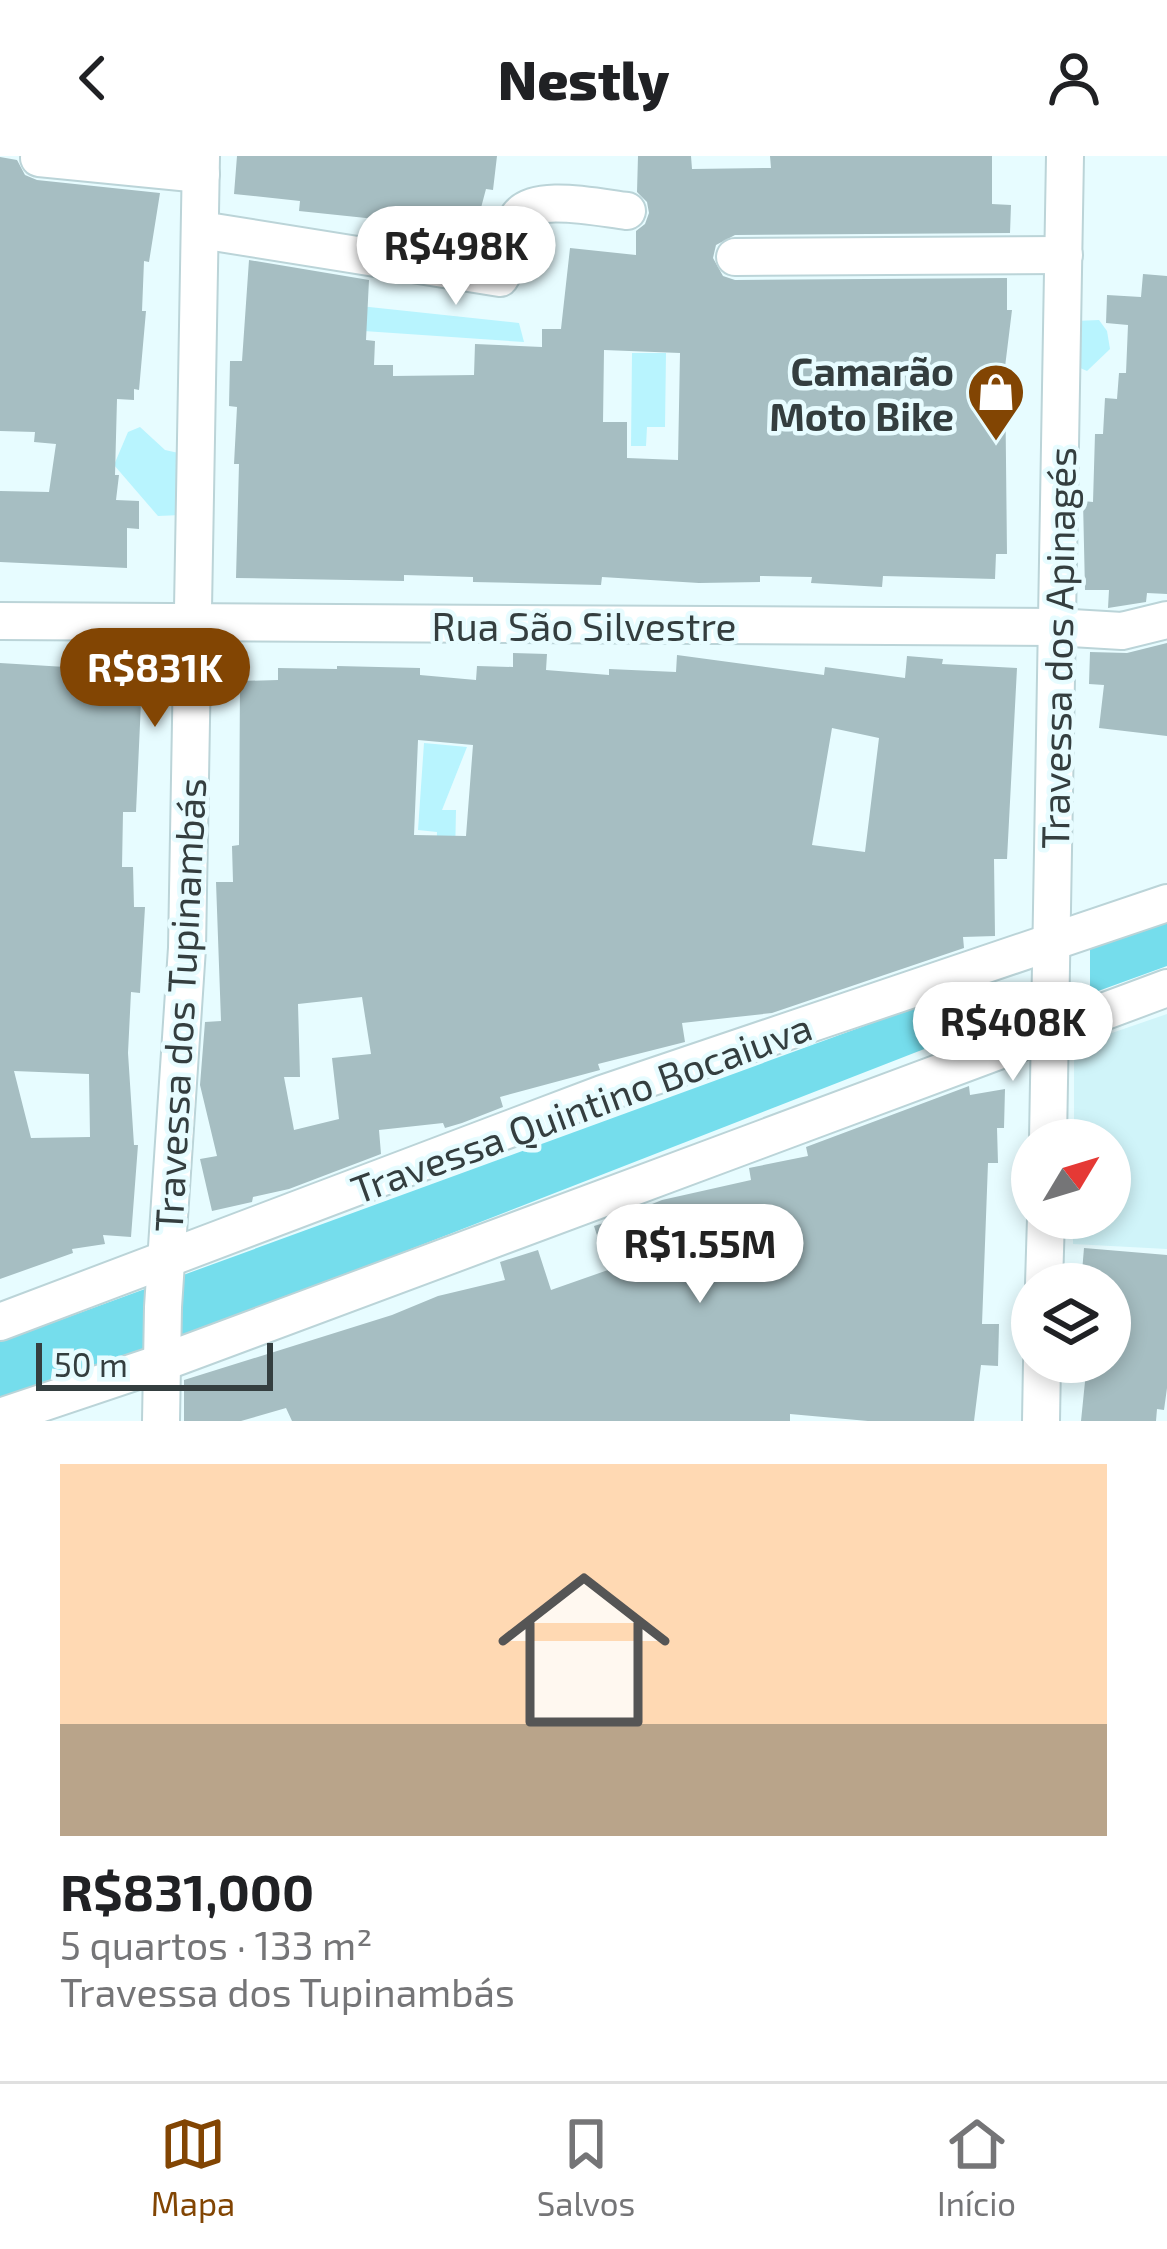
<!DOCTYPE html>
<html lang="pt">
<head>
<meta charset="utf-8">
<style>
  :root { --surface:#fff; --page:#f6f6f6; --text:#202124; --muted:#757577; --line:#e0e0e0; --accent:#824503 }
  body { margin:0; font-family:"Exo 2",sans-serif; background:var(--page); color:var(--text); height:100vh; display:flex; flex-direction:column; font-size:45px; white-space:nowrap }
  * { box-sizing:border-box; margin:0 }
  p { font-size:39px; color:var(--muted) }
  .icon { flex:none; width:66px; height:66px; fill:none; stroke:currentColor; stroke-width:2; stroke-linecap:round; stroke-linejoin:round }
  .map { position:relative; height:1265px; overflow:hidden }
  .details { display:flex; flex-direction:column; background:var(--surface); flex:1 }
  .details>* { flex:none }
  .needle { width:78px; rotate:52deg }
  .tools { position:absolute; left:1011px; top:963px; display:grid; gap:24px }
  .tools a { display:grid; place-items:center; width:120px; height:120px; border-radius:50%; background:var(--surface); box-shadow:0 6px 18px #0003; font-size:60px }
  .scale { position:absolute; left:36px; bottom:30px; width:237px; box-sizing:border-box; padding-left:12px; border:6px solid #343e3f; border-top:0; font-size:33px; line-height:42px; white-space:nowrap; color:#343e3f; -webkit-text-stroke:9px #e7fcff; paint-order:stroke }
  .price { position:absolute; translate:-50% -102px; padding:0 27px; border-radius:42px; background:#fff; color:#222; font-size:39px; line-height:78px; filter:drop-shadow(0 3px 6px #0008) }
  .price::after { content:''; position:absolute; left:50%; top:72px; width:36px; height:27px; margin-left:-18px; background:inherit; clip-path:polygon(0 0,100% 0,50% 100%) }
  .price.selected { background:var(--accent); color:#fff }
  ul { padding:0; list-style:none }
  li { display:grid; align-content:center; gap:24px; height:636px; padding:0 60px }
  li span { display:grid; place-items:center; height:372px; border-radius:0px; color:#555 }
  li>.icon { margin-inline-start:auto }
  span .icon { width:216px; height:216px; fill:#fffc; stroke-width:1 }
  li b { font-size:51px }
  header { display:flex; justify-content:space-between; align-items:center; height:156px; padding:0 60px; background:var(--surface); font-size:54px; font-weight:800 }
  .dock { display:flex; justify-content:space-around; align-items:center; height:168px; border-top:3px solid var(--line); background:var(--surface); font-size:33px; color:var(--muted) }
  .dock a { display:grid; justify-items:center; gap:6px }
  .dock .selected { color:var(--accent) }
  .map>svg:first-child { display:block }
  .built { fill:#d0f4f9 }
  .green { fill:#b8f4fe }
  .water { fill:#75ddec }
  .building { fill:#a6bec2; fill-rule:evenodd }
  .lines { fill:none; stroke-linecap:round; stroke-linejoin:round }
  .minor-casing { stroke:#bbd4d8; stroke-width:40 }
  .minor { stroke:#fff; stroke-width:36 }
  .labels { text-anchor:middle; dominant-baseline:central; stroke-width:9; stroke-linejoin:round; paint-order:stroke }
  .poi-label { font-size:39px; font-weight:bold; fill:#343e3f; stroke:#e7fcff; text-anchor:end }
  .street-label { font-size:39px; fill:#343e3f; stroke:#e7fcff }
</style>
</head>
<body>
<header><svg class="icon" aria-label="back" viewBox="0 0 24 24"><path d="M15 5l-7 7 7 7"/></svg>Nestly<svg class="icon" aria-label="person" viewBox="0 0 24 24"><circle cx="12" cy="8" r="4"/><path d="M4 21q1-7 8-7t8 7"/></svg></header>
<div class="map">
<svg width="1167" height="1265" viewBox="0 0 1167 1265">
  <rect width="100%" height="100%" fill="#e7fcff"/>
  <!-- built -->
  <path class="built" d="M1167,858V1093L1073,1088V1062H1110V984H1074V890Z"/>
  <!-- green -->
  <g class="green">
    <path d="M341,148L519,167L524,186L247,167Z"/>
    <path d="M1099,164L1107,175L1110,193L1087,215L1069,207L1075,165Z"/>
    <path d="M632,197H666L665,271H647L646,290H631Z"/>
    <path d="M140,271L165,294L183,298L181,359L158,360L114,309L128,276Z"/>
    <path d="M424,587L467,591L442,654H456L455,702L436,701L437,676L418,674Z"/>
  </g>
  <!-- water -->
  <g class="water">
    <path d="M1167,761V810L1090,838V788Z"/>
    <path d="M990,824L991,867L180,1183L0,1245V1186Z"/>
  </g>
  <!-- building -->
  <g class="building">
    <path d="M237,0H497L493,34L486,33L478,63L453,61L452,71L299,55L300,45L234,38Z"/>
    <path d="M638,0H691L692,13L771,12L770,0H992V48L1011,49L1010,77L735,79L716,89L713,102L723,120L735,124L1007,122V154H1012L1005,211L1007,398H996L995,423L883,420L882,431L811,427L812,421L760,420V426L699,427L602,421L601,429L473,426V421L404,419V425L236,422L239,308H234L237,251L229,250L230,205H242L249,104L369,124L366,184L375,185L374,209H393V220L474,219L475,188L542,191V173H561L570,92L636,99V75L645,68L649,57L647,46L637,36ZM604,194L680,197L678,304L627,302V266H603Z"/>
    <path d="M0,1L17,4L25,19L37,24L160,37L149,106L144,105L142,155H146L139,234L134,233V244L117,243L115,319H119L116,344L139,345V373L127,372V412L0,406V335L49,336L56,288L34,286L35,276L0,275Z"/>
    <path d="M1143,118L1167,120V438L1147,437L1146,446L1108,452L1109,434H1085L1083,345L1093,346L1095,278H1103L1105,242L1117,243L1119,217H1126L1128,169L1106,167L1107,139L1141,141Z"/>
    <path d="M1167,487V580L1099,572L1104,529L1089,528L1090,496L1127,497Z"/>
    <path d="M513,497L547,498L546,514L609,519V513L676,516L677,499L824,519L825,511L905,522L907,500L943,503L942,508L1017,512L1007,703H994L995,780L963,781L964,792L772,857L682,867L685,886L598,908L600,914L500,941L503,951L462,967L445,972L443,967L379,974L381,998L289,1033L253,1041L252,1046L212,1055L200,1003L217,1000L200,929L205,866L221,865L216,726H233L232,690L239,689L240,525L278,524V512L337,513V510L420,512V519L476,524L477,510L513,511ZM832,572L879,582L865,696L812,689ZM418,584L473,589L466,680L414,679ZM362,841L371,898L332,902L339,963L294,974L284,921H300L298,848Z"/>
    <path d="M115,500L143,502L136,656H123L122,711H133L134,751H145L140,837L131,836L128,897L134,989H138L131,1081L103,1079L105,1088L72,1093L73,1097L0,1123V507L82,512L83,507L114,510ZM14,915L89,918L90,981L31,982Z"/>
    <path d="M969,930L970,939L1005,933L1004,972H997L998,1007H988L982,1168H999L998,1210L981,1209L974,1265H868L790,1258V1265H292L286,1252L241,1265H184V1224L392,1159L438,1140L505,1124L500,1106L538,1094L551,1134L608,1114L594,1070L653,1052L652,1048L662,1044L751,1024L749,1012L808,1000L806,991Z"/>
    <path d="M1084,1092L1167,1099V1232L1164,1254L1157,1253L1156,1265H1081L1087,1206H1110V1128H1081Z"/>
  </g>
  <g class="lines">
    <!-- minor casing -->
    <g class="minor-casing">
      <g id="minor">
        <path d="M39,2L201,18"/>
        <path d="M201,74L500,122C513,104 509,85 516,65C528,35 600,52 627,55"/>
        <path d="M735,101L1064,99"/>
        <path d="M0,465L1055,471L1122,475L1167,464"/>
        <path d="M1048,984L1065,0"/>
        <path d="M1044,1128L1046,1062"/>
        <path d="M0,1166L602,938L1167,747"/>
        <path d="M0,1261L161,1207L1167,832"/>
        <path d="M161,1265L163,1151L187,792L201,0"/>
        <path d="M1041,1265L1042,1206"/>
      </g>
    </g>
    <!-- minor -->
    <use href="#minor" class="minor"/>
  </g>
  <!-- icons -->
  <defs>
    <g id="shop-pin" transform="scale(3)"><path d="M0 17L-7.5 6A9.5 9.5 0 1 1 7.5 6Z" fill="#824503" stroke="#e7fcff"/><path d="M-5-2.5h2.3a2.7 3.5 0 0 1 5.4 0H5L5.5 6h-11ZM-1.5-2.5h3a1.5 2.3 0 0 0-3 0Z" fill="#fff"/></g>
  </defs>
  <g fill-rule="evenodd">
    <use href="#shop-pin" x="996" y="236"/>
  </g>
  <g class="labels">
    <!-- poi labels -->
    <g class="poi-label">
      <text x="954" y="214">Camarão<tspan x="954" dy="45">Moto Bike</tspan></text>
    </g>
    <!-- street labels -->
    <g class="street-label">
      <text x="584" y="469">Rua São Silvestre</text>
      <text transform="translate(1057 492) rotate(-89)">Travessa dos Apinagés</text>
      <text transform="translate(179 849) rotate(-87)">Travessa dos Tupinambás</text>
      <text transform="translate(581 951) rotate(-20)">Travessa Quintino Bocaiuva</text>
    </g>
  </g>
</svg>
<div class="tools">
<a><svg class="needle" viewBox="-14 -14 28 28"><path d="M0-13l5 13h-10z" fill="#e53935"/><path d="M0 13l5-13h-10z" fill="#757577"/></svg></a>
<a><svg class="icon" aria-label="layers" viewBox="0 0 24 24"><path d="M12 4l9 5-9 5-9-5zM3 14l9 5 9-5"/></svg></a>
</div>
<div class="scale">50 m</div>
<b class="price" style="left:456px;top:152px">R$498K</b>
<b class="price selected" style="left:155px;top:574px">R$831K</b>
<b class="price" style="left:1013px;top:928px">R$408K</b>
<b class="price" style="left:700px;top:1150px">R$1.55M</b>
</div>
<section class="details">
<ul>
<li><span style="background:linear-gradient(#ffd9b3 70%,#b9a48a 0)"><svg class="icon" aria-label="home" viewBox="0 0 24 24"><path d="M3 11l9-7 9 7M6 9v11h12V9"/></svg></span><div><b>R$831,000</b><p>5 quartos · 133 m²</p><p>Travessa dos Tupinambás</p></div></li>
</ul>
</section>
<nav class="dock">
<a class="selected"><svg class="icon" aria-label="map" viewBox="0 0 24 24"><path d="M3 6l6-2 6 2 6-2v14l-6 2-6-2-6 2zM9 4v14M15 6v14"/></svg>Mapa</a>
<a><svg class="icon" aria-label="saved" viewBox="0 0 24 24"><path d="M7 4h10v16l-5-4-5 4z"/></svg>Salvos</a>
<a><svg class="icon" aria-label="home" viewBox="0 0 24 24"><path d="M3 11l9-7 9 7M6 9v11h12V9"/></svg>Início</a>
</nav>
</body>
</html>
